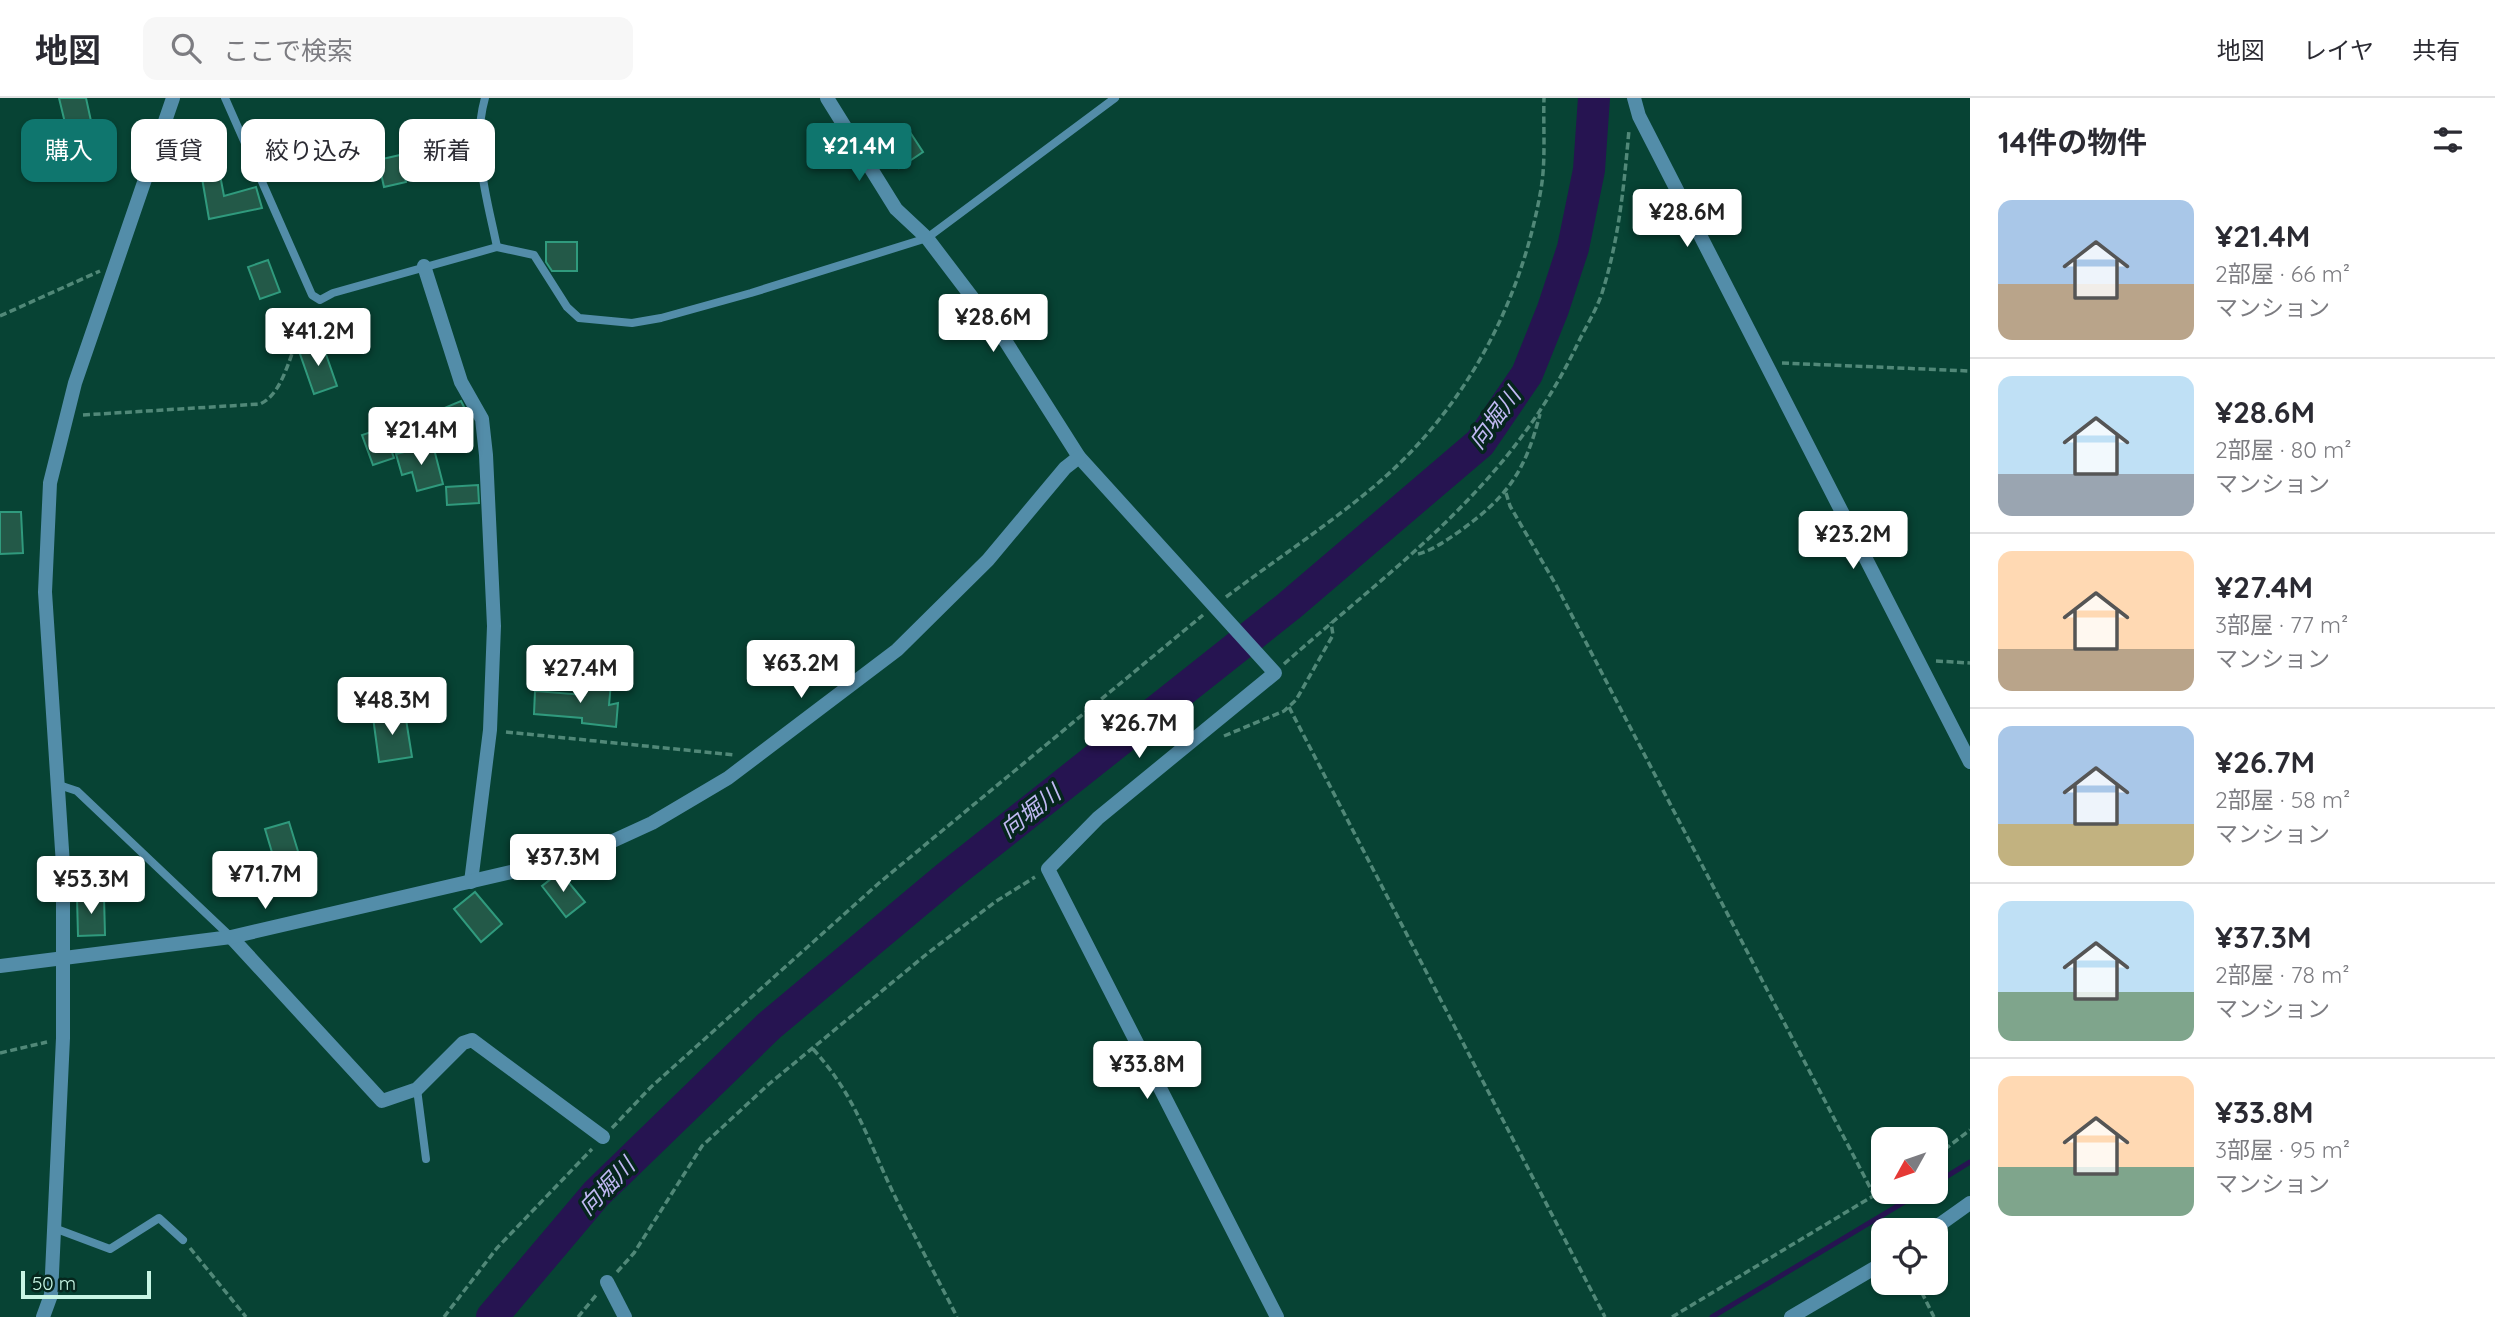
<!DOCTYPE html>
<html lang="ja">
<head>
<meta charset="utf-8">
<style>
  :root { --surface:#fff; --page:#f7f7f7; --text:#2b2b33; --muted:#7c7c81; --line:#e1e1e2; --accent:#0f766e }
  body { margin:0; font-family:Quicksand,"Noto Sans JP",sans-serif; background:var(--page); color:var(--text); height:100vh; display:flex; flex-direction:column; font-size:26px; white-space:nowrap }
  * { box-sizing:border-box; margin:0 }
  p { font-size:23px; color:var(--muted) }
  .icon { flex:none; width:38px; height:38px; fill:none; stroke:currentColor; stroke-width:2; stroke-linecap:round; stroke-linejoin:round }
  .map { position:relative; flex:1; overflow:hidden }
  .panel { display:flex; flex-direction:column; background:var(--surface); width:525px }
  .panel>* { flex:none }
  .top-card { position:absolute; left:21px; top:21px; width:665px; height:63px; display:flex; gap:14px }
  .needle { width:46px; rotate:230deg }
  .tools { position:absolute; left:1871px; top:1029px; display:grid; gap:14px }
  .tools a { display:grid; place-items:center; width:77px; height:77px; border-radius:14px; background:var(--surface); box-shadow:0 2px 5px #0004; font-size:35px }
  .scale { position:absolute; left:21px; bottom:18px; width:130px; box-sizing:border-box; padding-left:7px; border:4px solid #c8f6e5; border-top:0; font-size:19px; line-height:24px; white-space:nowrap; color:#c8f6e5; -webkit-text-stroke:5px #05261d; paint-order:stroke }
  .price { position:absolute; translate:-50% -60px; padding:0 16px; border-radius:7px; background:#fff; color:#222; font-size:23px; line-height:46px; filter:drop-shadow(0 2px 4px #0008) }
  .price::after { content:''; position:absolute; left:50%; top:42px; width:21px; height:16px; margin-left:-10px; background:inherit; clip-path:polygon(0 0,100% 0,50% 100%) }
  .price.selected { background:var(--accent); color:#fff }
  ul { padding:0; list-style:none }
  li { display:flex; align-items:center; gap:21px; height:175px; padding:0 28px }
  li+li { border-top:2px solid var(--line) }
  li span { display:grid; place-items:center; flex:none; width:196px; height:140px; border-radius:14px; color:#555 }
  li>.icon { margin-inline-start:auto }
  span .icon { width:84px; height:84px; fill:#fffc; stroke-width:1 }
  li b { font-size:30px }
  h2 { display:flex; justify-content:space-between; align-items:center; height:84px; padding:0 28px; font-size:30px }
  .tag { padding:0 24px; border-radius:14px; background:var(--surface); box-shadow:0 2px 5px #0004; font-size:24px; line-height:63px }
  .tag.selected { background:var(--accent); color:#fff }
  header { display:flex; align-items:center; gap:42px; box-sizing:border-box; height:98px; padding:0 35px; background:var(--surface); border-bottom:2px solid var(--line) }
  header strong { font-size:33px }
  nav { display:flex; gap:38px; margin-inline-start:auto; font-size:24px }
  .search { width:490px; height:63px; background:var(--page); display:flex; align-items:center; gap:18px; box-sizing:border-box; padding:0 24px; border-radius:14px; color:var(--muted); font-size:26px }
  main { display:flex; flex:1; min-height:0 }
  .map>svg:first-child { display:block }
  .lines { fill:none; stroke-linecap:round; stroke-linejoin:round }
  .stream { stroke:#261451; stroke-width:5 }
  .river { stroke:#261451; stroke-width:32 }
  .building { fill:#235948; stroke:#309a7d; stroke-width:2 }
  .path { stroke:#518878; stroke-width:3.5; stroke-dasharray:7 3.5; stroke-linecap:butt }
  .lane { stroke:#538da9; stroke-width:8 }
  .street { stroke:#538da9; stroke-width:14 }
  .labels { text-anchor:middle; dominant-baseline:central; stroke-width:7; stroke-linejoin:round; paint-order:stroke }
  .water-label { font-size:23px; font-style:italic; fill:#c1b9f3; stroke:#05261d }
</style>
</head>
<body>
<header>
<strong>地図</strong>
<div class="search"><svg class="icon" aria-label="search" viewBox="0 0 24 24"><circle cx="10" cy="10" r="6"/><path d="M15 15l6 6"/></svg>ここで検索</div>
<nav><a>地図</a><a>レイヤ</a><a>共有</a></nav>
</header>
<main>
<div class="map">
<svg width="1970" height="1219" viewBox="0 0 1970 1219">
  <rect width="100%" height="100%" fill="#074334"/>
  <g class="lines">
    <!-- stream -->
    <g class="stream">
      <path d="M1936,1085L1970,1064"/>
      <path d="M1712,1219L1921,1094"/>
    </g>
    <!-- river -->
    <path class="river" d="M492,1219L596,1096L769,928L947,779L1289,508L1480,345L1527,276L1553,211L1573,150L1589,72L1594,0"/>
  </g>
  <!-- building -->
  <g class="building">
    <path d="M59,0H86L91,23L66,29Z"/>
    <path d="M906,28L923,54L899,70L882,44Z"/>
    <path d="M400,57L406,84L384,89L378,62Z"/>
    <path d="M220,77L224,98L256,89L262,110L209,121L202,80Z"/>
    <path d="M546,144H577V173H552L546,164Z"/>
    <path d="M268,162L280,194L260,201L248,169Z"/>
    <path d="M322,245L337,288L314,296L299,253Z"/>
    <path d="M461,303L471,323L425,343L416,322Z"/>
    <path d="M383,330L394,360L373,367L362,337Z"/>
    <path d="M433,347L443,386L417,393L412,374L402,377L396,356Z"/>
    <path d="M478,387L479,405L447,407L446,389Z"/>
    <path d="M0,414H21L23,455L0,456Z"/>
    <path d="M586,582L611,585L609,607L618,605L616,629L582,625V620L534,616L535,593L585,597Z"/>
    <path d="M405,615L412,659L379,664L373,619Z"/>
    <path d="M289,724L301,763L277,771L265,731Z"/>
    <path d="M560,774L585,804L566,819L542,788Z"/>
    <path d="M475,794L502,826L481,844L454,811Z"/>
    <path d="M104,798L105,837L78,838L77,799Z"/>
  </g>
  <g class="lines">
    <!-- path -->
    <g class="path">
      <path d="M0,218L100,173"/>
      <path d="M1782,265L1970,273"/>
      <path d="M83,317L260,306C289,293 291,238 313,211"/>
      <path d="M1506,395L1510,408L1556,487L1874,1097"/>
      <path d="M1418,456C1433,452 1447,442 1460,433C1508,398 1525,374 1540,316"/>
      <path d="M1226,499C1274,463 1325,429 1371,391C1463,315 1521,207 1541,91C1546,62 1543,29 1544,0"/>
      <path d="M1936,563L1970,565"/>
      <path d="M1284,566C1399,464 1508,391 1577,247C1585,230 1596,213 1602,195C1619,142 1624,87 1629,32"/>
      <path d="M1289,609L1605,1219"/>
      <path d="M506,634L735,657"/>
      <path d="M1224,638L1284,613L1296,602L1333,537L1331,524"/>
      <path d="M813,951C850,992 862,1026 884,1075C906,1124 933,1171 957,1219"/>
      <path d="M0,955L47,944"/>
      <path d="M612,1030L651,989L879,785L1203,517"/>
      <path d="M1936,1058L1970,1032"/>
      <path d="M190,1150L246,1219"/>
      <path d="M617,1174L634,1155L702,1048L769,986L928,855L995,804L1035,779"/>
      <path d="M1917,1185L1934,1219"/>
      <path d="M444,1219L497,1150L592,1051"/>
      <path d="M578,1219L598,1195"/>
      <path d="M1672,1219L1883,1092"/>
    </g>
    <!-- lane -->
    <g class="lane">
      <path d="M225,0L312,197L320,202L333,195L497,149L534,157L567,209L579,220L632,225L661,220L751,195L927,140L1115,0"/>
      <path d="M485,0C471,50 487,100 497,149"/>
      <path d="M59,687L77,693L231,839"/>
      <path d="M417,991L426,1061"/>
      <path d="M54,1130L110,1151L159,1120L183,1142"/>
    </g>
    <!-- street -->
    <g class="street">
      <path d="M827,0L896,111L927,140L1006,244L1079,359L1275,575L1098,720L1048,771L1277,1219"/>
      <path d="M1634,0L1639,18L1970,664"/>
      <path d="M424,168L461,284L482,321L486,357L494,528L490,632L471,784"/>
      <path d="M231,839L382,1003L417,991L463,945L472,942L603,1039"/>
      <path d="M0,868L231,839L580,758L652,725L728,680L897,552L988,462L1065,370L1079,359"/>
      <path d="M1932,1132L1970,1105"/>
      <path d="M607,1184L625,1219"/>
      <path d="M43,1219L51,1197L63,940V767L45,494L50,385L75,285L173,0"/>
      <path d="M1791,1219L1883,1165"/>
    </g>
  </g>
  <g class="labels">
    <!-- water labels -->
    <g class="water-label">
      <text transform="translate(1494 320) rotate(-53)">向堀川</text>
      <text transform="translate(1030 713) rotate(-38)">向堀川</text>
      <text transform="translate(606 1088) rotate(-46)">向堀川</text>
    </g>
  </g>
</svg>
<div class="tools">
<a><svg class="needle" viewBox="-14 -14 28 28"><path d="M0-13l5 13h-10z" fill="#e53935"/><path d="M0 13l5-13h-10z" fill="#7c7c81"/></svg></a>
<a><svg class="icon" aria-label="locate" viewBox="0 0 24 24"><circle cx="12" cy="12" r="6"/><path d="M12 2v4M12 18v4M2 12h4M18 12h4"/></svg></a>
</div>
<div class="scale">50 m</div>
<b class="price selected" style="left:859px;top:85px">¥21.4M</b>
<b class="price" style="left:1687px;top:151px">¥28.6M</b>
<b class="price" style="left:993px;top:256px">¥28.6M</b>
<b class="price" style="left:318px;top:270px">¥41.2M</b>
<b class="price" style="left:421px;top:369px">¥21.4M</b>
<b class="price" style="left:1853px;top:473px">¥23.2M</b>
<b class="price" style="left:801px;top:602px">¥63.2M</b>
<b class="price" style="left:580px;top:607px">¥27.4M</b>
<b class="price" style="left:392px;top:639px">¥48.3M</b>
<b class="price" style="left:1139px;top:662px">¥26.7M</b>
<b class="price" style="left:563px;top:796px">¥37.3M</b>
<b class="price" style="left:265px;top:813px">¥71.7M</b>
<b class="price" style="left:91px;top:818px">¥53.3M</b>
<b class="price" style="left:1147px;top:1003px">¥33.8M</b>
<div class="top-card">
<a class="tag selected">購入</a>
<a class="tag">賃貸</a>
<a class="tag">絞り込み</a>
<a class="tag">新着</a>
</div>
</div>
<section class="panel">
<h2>14件の物件<svg class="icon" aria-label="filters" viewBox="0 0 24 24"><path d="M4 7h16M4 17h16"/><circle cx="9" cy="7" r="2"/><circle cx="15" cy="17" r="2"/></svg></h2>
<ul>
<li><span style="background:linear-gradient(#a9c7e8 60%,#b9a48a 0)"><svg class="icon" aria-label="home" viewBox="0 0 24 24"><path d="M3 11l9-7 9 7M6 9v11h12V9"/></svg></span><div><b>¥21.4M</b><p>2部屋 · 66 m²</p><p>マンション</p></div></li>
<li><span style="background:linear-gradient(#bfe0f5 70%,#9aa5b1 0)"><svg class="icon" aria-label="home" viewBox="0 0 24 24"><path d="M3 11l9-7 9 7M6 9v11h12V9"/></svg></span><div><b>¥28.6M</b><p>2部屋 · 80 m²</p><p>マンション</p></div></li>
<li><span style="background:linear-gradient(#ffd9b3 70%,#b9a48a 0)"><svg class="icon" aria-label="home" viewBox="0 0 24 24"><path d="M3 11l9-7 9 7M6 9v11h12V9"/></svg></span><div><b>¥27.4M</b><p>3部屋 · 77 m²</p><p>マンション</p></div></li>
<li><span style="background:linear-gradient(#a9c7e8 70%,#c2b280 0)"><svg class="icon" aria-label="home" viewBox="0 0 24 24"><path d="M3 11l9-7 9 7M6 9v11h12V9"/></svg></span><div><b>¥26.7M</b><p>2部屋 · 58 m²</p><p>マンション</p></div></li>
<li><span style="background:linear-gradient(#bfe0f5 65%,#7fa58c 0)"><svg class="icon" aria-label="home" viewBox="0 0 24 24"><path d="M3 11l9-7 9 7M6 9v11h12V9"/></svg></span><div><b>¥37.3M</b><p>2部屋 · 78 m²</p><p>マンション</p></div></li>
<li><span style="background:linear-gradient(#ffd9b3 65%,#7fa58c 0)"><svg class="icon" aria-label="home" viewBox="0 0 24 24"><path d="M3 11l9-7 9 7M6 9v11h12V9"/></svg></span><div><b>¥33.8M</b><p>3部屋 · 95 m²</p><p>マンション</p></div></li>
</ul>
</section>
</main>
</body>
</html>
